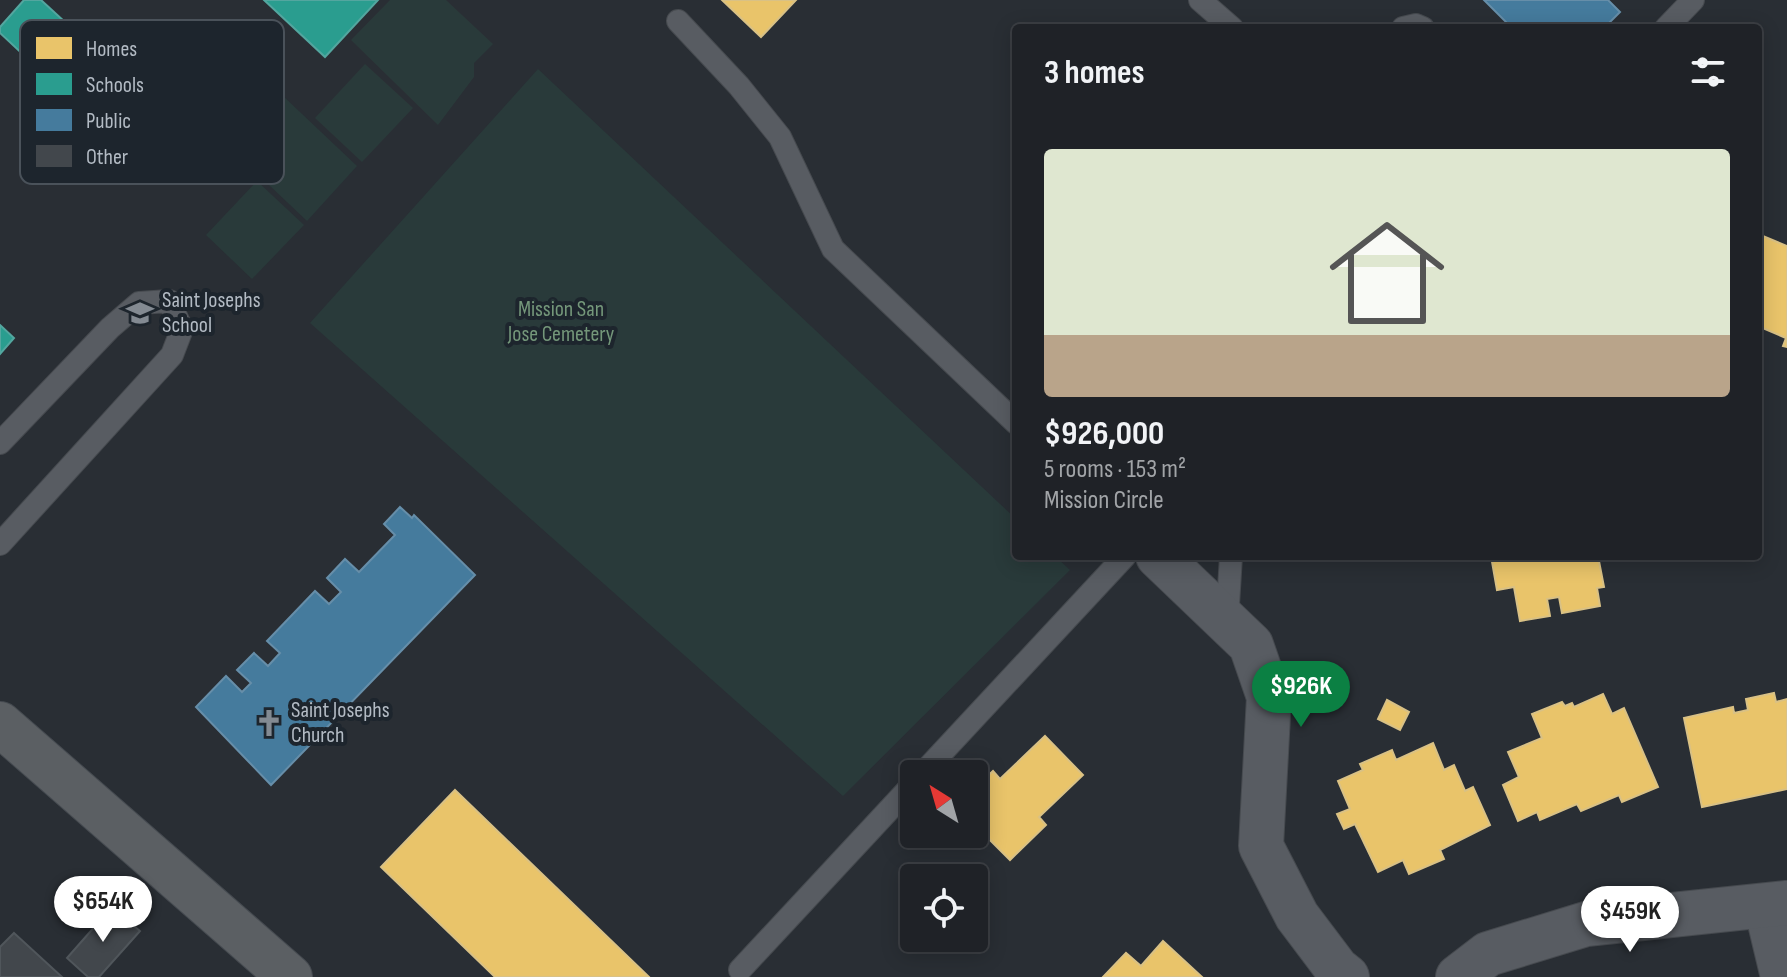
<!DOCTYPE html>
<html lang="en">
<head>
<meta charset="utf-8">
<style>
  :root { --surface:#1f2227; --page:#2c2f33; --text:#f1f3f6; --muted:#a1a4a7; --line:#3c3f44; --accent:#0b8043 }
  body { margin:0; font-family:"Sofia Sans Condensed",sans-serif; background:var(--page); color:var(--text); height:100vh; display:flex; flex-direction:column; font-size:30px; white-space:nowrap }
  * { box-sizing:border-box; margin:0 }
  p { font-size:26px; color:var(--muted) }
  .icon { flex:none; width:44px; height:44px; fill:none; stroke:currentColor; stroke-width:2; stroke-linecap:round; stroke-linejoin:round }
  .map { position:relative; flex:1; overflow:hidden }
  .details { position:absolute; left:1012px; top:24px; width:750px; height:536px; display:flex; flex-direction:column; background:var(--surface); border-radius:8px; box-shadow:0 4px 20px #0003,0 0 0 2px var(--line) }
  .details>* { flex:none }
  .needle { width:52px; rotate:323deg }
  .controls { position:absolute; left:900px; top:760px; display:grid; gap:16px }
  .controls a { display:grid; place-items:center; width:88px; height:88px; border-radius:8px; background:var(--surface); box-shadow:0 4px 20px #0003,0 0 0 2px var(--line); font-size:40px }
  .price { position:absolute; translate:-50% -68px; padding:0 18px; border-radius:28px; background:#fff; color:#222; font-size:26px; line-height:52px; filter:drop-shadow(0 2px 4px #0008) }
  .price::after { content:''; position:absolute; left:50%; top:48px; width:24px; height:18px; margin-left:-12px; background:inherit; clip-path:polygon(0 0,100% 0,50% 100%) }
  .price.current { background:var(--accent); color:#fff }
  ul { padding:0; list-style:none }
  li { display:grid; align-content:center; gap:16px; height:424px; padding:0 32px }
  li span { display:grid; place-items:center; height:248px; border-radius:8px; color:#555 }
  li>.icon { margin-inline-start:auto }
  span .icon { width:144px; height:144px; fill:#fffc; stroke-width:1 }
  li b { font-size:34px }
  h2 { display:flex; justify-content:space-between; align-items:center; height:96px; padding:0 32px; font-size:34px }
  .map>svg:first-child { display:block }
  .green { fill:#293a3a }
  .homes { fill:#e9c46a; stroke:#d9c185; stroke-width:2 }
  .schools { fill:#2a9d8f; stroke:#53a69f; stroke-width:2 }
  .public { fill:#457b9d; stroke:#668ea9; stroke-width:2 }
  .building { fill:#42474c; stroke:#50565b; stroke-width:2 }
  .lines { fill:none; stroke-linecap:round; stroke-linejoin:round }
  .lane-casing { stroke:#464a4f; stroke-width:24 }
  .street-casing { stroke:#464a4f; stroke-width:46 }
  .primary-casing { stroke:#464b51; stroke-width:46 }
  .lane { stroke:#585c62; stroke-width:22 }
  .street { stroke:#585c62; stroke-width:44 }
  .primary { stroke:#5b5f63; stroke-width:44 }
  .labels { text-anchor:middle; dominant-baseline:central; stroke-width:8; stroke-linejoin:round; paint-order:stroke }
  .poi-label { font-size:22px; fill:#b3bbc4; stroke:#1d252d; text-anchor:start }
  .park-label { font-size:22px; fill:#74977a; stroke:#1d252d }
  .key { fill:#1d252d; stroke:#4a525a; stroke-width:2 }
  .key-label { font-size:22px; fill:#b3bbc4 }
</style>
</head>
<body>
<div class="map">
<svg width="1787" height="977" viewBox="0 0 1787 977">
  <rect width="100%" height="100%" fill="#292e34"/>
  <!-- green -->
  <g class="green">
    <path d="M390,0H446L493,44L474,63V77L438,125L351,40Z"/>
    <path d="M365,64L413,108L362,162L315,118Z"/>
    <path d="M538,69L1016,519V556H1055L1070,570L843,796L310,323Z"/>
    <path d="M264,78L357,166L307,221L213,132Z"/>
    <path d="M257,181L304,225L252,279L206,235Z"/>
  </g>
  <!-- homes -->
  <g class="homes">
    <path d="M722,0H796L761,37Z"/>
    <path d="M1758,234L1787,246V347L1783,346L1786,338L1758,326Z"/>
    <path d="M1491,556H1598L1604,587L1597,588L1600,606L1562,613L1559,597L1547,599L1550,616L1520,621L1514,587L1497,590Z"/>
    <path d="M1774,693L1776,702L1787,699V789L1702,807L1684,718L1733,707L1734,713L1748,710L1746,699Z"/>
    <path d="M1603,694L1612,714L1624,708L1658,787L1622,802L1619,795L1581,811L1577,804L1540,820L1537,812L1518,821L1503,785L1519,777L1508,752L1542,738L1532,714L1562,702L1565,706L1572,703L1574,707Z"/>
    <path d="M1387,700L1409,712L1400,730L1378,719Z"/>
    <path d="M1045,736L1083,775L1039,817L1046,825L1010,860L974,824V789L993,771L1000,779Z"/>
    <path d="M1433,743L1444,770L1454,765L1465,791L1473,787L1490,825L1440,850L1444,859L1409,874L1403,860L1378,872L1355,824L1344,829L1337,814L1350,809L1338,781L1363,770L1360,764L1392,750L1396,760Z"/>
    <path d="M455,790L649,977H495L381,867Z"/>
    <path d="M1163,941L1202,977H1103L1126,953L1141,966Z"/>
  </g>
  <!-- schools -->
  <g class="schools">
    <path d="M24,0H41L66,23L59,29L88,56L59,88L0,33V27Z"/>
    <path d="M264,0H378L325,57Z"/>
    <path d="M0,325L14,338L0,354Z"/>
  </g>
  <!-- public -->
  <g class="public">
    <path d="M1484,0H1608L1620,12L1604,28H1512Z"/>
    <path d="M400,507L412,518L414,515L475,575L271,785L196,707L226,676L242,692L251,683L237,670L254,653L268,666L280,653L267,641L315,591L329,604L341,592L327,578L345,559L359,572L395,535L384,524Z"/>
  </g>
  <!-- building -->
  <g class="building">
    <path d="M112,907L140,931L99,977H88L67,958Z"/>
    <path d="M14,933L62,977H0V947Z"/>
  </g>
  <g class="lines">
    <!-- lane casing -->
    <g class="lane-casing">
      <g id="lane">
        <path d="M1200,0L1232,28"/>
        <path d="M678,21L739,86L780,137L833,249L1016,423"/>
        <path d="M1403,28L1416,25L1423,28"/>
        <path d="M1666,28L1693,0"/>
        <path d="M0,443L110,328L139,303L169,301L182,329L172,355L0,544"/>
        <path d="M1227,621L1231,556"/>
        <path d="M922,774L1125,556"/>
        <path d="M740,970L914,783"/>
      </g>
    </g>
    <!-- street casing -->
    <g class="street-casing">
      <g id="street">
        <path d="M1158,556L1251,645L1269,697L1261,846L1297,916L1337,969L1347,977"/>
        <path d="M1766,906L1783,977"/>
        <path d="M1458,977L1488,954L1586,924L1787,903"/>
      </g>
    </g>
    <!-- primary casing -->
    <g class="primary-casing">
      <path id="primary" d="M0,724L290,977"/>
    </g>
    <!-- lane -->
    <use href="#lane" class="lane"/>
    <!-- street -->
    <use href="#street" class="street"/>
    <!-- primary -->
    <use href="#primary" class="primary"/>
  </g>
  <!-- icons -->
  <defs>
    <g id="school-bare" transform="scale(2.16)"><path d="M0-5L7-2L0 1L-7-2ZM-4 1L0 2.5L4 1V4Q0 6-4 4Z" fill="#838a92" stroke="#1d252d" stroke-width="2.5" paint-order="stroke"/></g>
    <g id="church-bare" transform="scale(2.16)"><path d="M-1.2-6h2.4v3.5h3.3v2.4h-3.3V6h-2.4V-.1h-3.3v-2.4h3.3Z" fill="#838a92" stroke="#1d252d" stroke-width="2.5" paint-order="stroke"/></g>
  </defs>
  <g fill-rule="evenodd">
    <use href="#school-bare" x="140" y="313"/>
    <use href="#church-bare" x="269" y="723"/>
  </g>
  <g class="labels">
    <!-- poi labels -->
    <g class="poi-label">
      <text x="162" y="300">Saint Josephs<tspan x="162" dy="25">School</tspan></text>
      <text x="291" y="710">Saint Josephs<tspan x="291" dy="25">Church</tspan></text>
    </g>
    <!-- park labels -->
    <g class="park-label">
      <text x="561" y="309">Mission San<tspan x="561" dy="25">Jose Cemetery</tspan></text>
    </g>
  </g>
  <!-- legend -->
  <rect x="20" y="20" width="264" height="164" rx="12" class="key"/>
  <rect x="36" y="37" width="36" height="22" fill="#e9c46a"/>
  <rect x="36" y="73" width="36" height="22" fill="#2a9d8f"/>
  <rect x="36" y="109" width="36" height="22" fill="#457b9d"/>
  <rect x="36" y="145" width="36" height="22" fill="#42474c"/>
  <g class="key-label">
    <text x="86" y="56">Homes</text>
    <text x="86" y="92">Schools</text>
    <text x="86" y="128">Public</text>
    <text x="86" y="164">Other</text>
  </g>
</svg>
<div class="controls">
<a><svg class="needle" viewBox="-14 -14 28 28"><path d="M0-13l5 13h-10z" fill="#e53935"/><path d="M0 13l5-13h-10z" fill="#a1a4a7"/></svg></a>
<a><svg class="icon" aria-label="locate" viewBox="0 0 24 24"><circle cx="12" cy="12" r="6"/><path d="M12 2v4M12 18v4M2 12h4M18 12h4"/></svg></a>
</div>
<b class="price current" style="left:1301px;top:729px">$926K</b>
<b class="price" style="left:103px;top:944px">$654K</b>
<b class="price" style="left:1630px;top:954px">$459K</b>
<section class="details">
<h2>3 homes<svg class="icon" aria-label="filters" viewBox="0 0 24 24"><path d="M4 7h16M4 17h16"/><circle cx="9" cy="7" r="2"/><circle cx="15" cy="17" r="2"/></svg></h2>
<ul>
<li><span style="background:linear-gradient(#dfe7d0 75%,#b9a48a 0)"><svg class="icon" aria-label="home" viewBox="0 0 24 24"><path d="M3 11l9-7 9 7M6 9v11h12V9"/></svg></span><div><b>$926,000</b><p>5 rooms · 153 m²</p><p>Mission Circle</p></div></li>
</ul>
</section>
</div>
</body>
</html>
